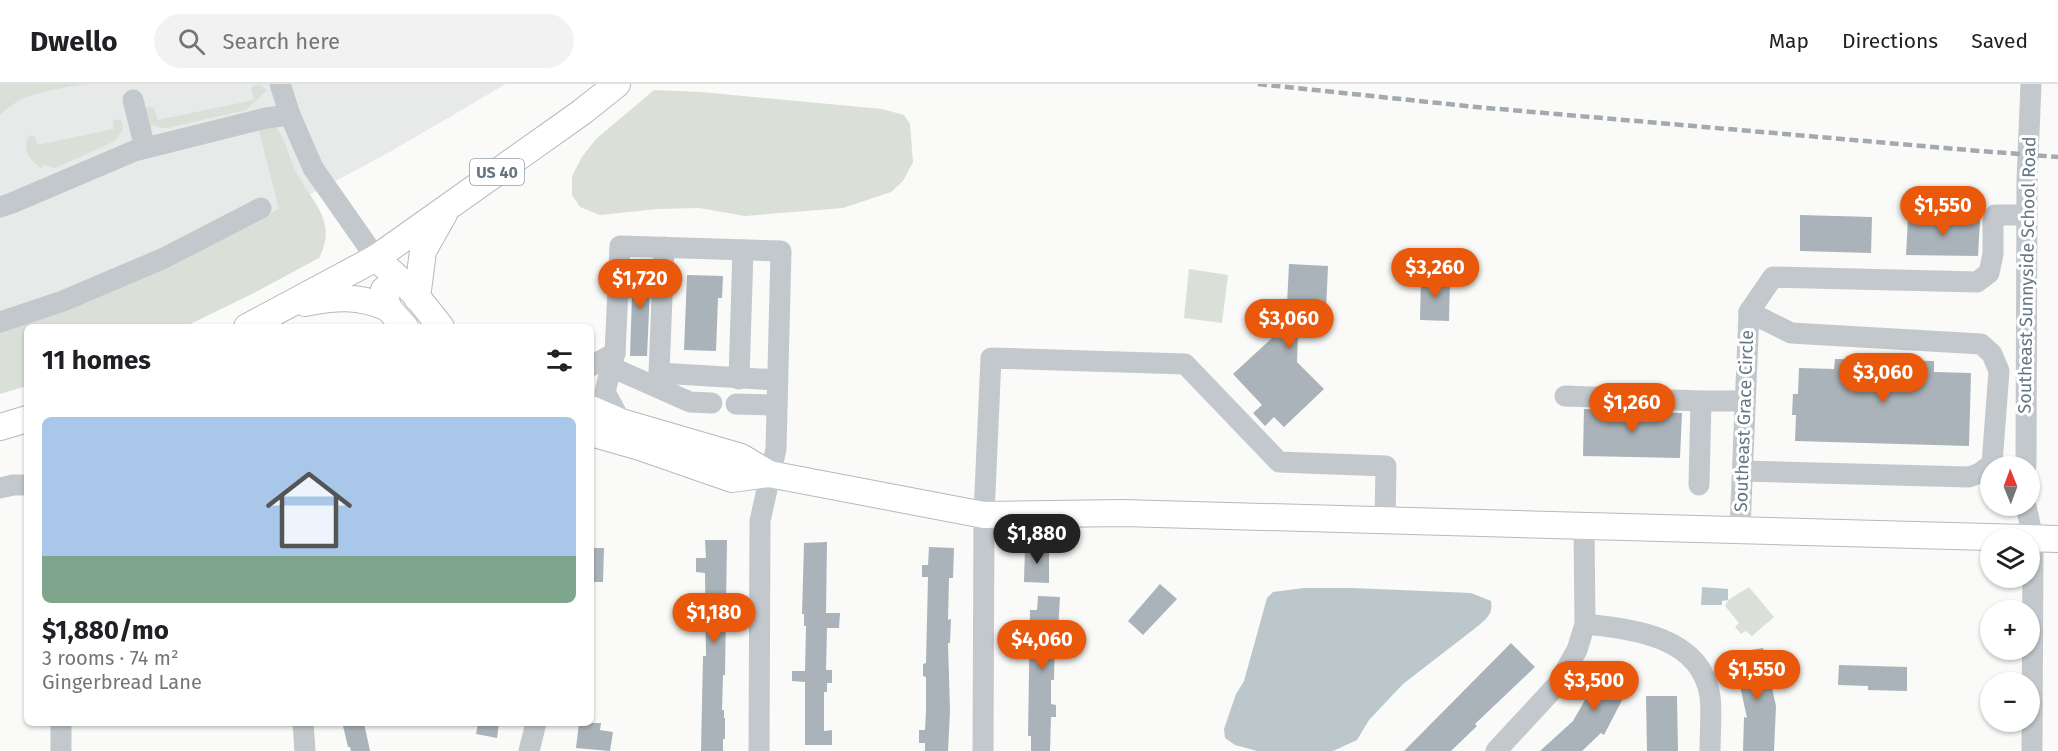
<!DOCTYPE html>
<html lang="en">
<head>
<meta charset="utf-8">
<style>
  :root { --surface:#fff; --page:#f2f2f2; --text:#202124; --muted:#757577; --line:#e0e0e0; --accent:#ea580c }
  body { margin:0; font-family:"Fira Sans",sans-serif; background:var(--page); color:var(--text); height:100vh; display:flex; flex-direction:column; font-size:22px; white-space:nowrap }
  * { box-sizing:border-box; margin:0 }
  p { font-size:20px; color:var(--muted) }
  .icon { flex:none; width:33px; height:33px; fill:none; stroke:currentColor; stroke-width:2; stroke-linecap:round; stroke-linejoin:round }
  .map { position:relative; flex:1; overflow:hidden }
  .details { position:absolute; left:24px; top:240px; width:570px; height:402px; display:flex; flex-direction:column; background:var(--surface); border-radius:9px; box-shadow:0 2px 4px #0004 }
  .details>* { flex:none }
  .needle { width:39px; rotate:359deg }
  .tools { position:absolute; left:1980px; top:372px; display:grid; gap:12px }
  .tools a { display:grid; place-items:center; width:60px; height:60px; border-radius:50%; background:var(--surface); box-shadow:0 2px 4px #0004; font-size:30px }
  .price { position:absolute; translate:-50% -51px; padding:0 14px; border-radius:21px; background:var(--accent); color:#fff; font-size:20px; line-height:39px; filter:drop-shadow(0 2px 3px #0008) }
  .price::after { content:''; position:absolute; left:50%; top:36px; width:18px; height:14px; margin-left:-9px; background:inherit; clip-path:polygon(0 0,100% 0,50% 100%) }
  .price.selected { background:#222; color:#fff }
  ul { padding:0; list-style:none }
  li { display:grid; align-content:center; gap:12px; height:318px; padding:0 18px }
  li+li { border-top:2px solid var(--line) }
  li span { display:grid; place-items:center; height:186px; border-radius:9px; color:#555 }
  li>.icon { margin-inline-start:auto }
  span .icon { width:108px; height:108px; fill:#fffc; stroke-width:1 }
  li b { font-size:26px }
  h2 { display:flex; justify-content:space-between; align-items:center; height:72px; padding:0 18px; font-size:26px }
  header { display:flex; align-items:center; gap:36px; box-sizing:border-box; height:84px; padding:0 30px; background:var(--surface); border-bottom:2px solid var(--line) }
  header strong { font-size:28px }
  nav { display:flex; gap:33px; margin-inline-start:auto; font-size:21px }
  .search { width:420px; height:54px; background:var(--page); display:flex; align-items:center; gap:15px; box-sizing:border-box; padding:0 21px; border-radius:33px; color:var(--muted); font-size:22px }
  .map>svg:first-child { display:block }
  .built { fill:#e8e9e9 }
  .green { fill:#dadfd7 }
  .water { fill:#bbc7cb }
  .building { fill:#aab3b9 }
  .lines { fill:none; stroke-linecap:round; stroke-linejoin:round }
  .major-casing { stroke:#b5babe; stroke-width:28 }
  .minor { stroke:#c3c8cc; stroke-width:21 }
  .major { stroke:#fff; stroke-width:26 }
  .rail { stroke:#a2aab0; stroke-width:4.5; stroke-dasharray:9 4.5; stroke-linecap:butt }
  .labels { text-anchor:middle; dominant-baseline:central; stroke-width:6; stroke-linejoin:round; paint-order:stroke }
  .shield { fill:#fff; stroke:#939fa8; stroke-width:1.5 }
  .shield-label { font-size:16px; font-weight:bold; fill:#657683 }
  .street-label { font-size:18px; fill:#657683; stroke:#fff }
</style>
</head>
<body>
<header>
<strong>Dwello</strong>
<div class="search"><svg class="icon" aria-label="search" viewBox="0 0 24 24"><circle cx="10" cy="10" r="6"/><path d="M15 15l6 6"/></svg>Search here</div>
<nav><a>Map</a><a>Directions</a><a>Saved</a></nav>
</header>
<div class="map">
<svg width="2058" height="667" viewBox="0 0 2058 667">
  <rect width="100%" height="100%" fill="#fafaf8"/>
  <!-- built -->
  <path class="built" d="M0,0H506L388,69L266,134L0,247Z"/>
  <!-- green -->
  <g class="green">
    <path d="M0,0H85C55,6 21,7 0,32Z"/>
    <path d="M255,1H260L267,6L246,26L167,44H160L154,41L150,43L144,27L148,23H153L158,36L254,16L251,4Z"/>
    <path d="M654,6L701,8L882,25L904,31L910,40L913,78L903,97L891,108L843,124L745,132L699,124L658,125L600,131L580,123L572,111V92L582,73L596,55Z"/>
    <path d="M121,35L123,46L115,57L55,84L44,81L41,84C29,76 21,64 30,51L35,53L37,61L114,45L112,37Z"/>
    <path d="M273,40C285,52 288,71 295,86C310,117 339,136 319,174L252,210L184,243H27V302L0,310V245L167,180L279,125L259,47V45Z"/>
    <path d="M1189,185L1228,191L1222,239L1184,234Z"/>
    <path d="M1749,503L1774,533L1752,552L1746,547L1741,550L1735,543L1739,539L1725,522L1728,516Z"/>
  </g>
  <!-- water -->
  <g class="water">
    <path d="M1702,503L1728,505V516L1722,517V521H1701Z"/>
    <path d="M1304,504H1352L1471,509L1491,517C1493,530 1487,534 1478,542L1403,600L1369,636L1357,656L1333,667H1257L1235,661L1225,654L1224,645L1236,610L1244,597L1267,514L1273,508Z"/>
  </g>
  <!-- building -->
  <g class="building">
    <path d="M1800,131L1872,133L1871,169L1800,167Z"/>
    <path d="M1908,134L1980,136L1978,172L1906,171Z"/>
    <path d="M1289,180L1328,182L1325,250L1298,249L1297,278L1324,305L1284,343L1274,333L1265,342L1253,329L1262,321L1233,290L1286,241Z"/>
    <path d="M633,181H651L647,272H630Z"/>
    <path d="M687,191L723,192L722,214H718L716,267L684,266Z"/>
    <path d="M1421,193L1450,194L1449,237L1420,236Z"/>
    <path d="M1835,275L1934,277V288L1971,289L1969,362L1795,357L1796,331H1792L1793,310H1798L1799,284L1834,285Z"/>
    <path d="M1584,325L1682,329L1680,374L1583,372Z"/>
    <path d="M705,456H727L725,591H723L722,626H724V634H725V655H723V667H701L703,572H706L705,489L696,488V474H706Z"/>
    <path d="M827,458L826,529H840L839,544H827L826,586H832V599H827V608H824V647L832,646V661H805V598L792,597V587H805L806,542H804V530H802L804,459Z"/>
    <path d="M929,463L954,464L953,494H949L948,536L951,535L950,559H948L950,627L948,667H925V659H919V646H925L926,627V593L923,592V580L926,579L928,493H922V481H928Z"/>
    <path d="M1025,463H1049V499L1024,498Z"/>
    <path d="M591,464H604L603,498H591Z"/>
    <path d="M1160,500L1177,515L1143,551L1128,537Z"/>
    <path d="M1038,512L1060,513L1058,548H1055L1054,596H1051V620L1056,621V633H1051L1050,667H1031V652H1028L1030,526H1037Z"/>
    <path d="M1511,559L1535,583L1475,640L1477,642L1451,667H1404Z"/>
    <path d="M1763,564L1776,622L1774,667H1743L1744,633L1747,634L1733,569Z"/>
    <path d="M1607,578L1634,593L1604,651L1601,649L1582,667H1540L1573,637Z"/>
    <path d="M1839,581L1907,583V607L1868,606V602L1838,601Z"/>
    <path d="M1646,612H1677L1678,667H1647Z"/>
    <path d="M357,639H364L370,667H351L350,663H348L343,642Z"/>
    <path d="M478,639H499L497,654L476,650Z"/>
    <path d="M579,639H601L600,646L613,648L610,667L576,664Z"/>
  </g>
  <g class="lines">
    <!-- major casing -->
    <g class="major-casing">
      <g id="major">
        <path d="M376,174L414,209L441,243"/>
        <path d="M384,206L388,224L405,243"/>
        <path d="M417,214L423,167L444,130"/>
        <path d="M305,219C336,213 358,211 388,224"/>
        <path d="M247,243L376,174L582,28L617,0"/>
        <path d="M591,325L621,338L741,373L769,390"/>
        <path d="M0,343L27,335"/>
        <path d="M591,349L640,363L732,395L769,390L984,431L1122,429L2058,455"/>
      </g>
    </g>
    <!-- minor -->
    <g class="minor">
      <path d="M280,0L290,31L313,84L376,174"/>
      <path d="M133,16L145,64"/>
      <path d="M0,123L12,119L134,67L266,34L290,31"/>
      <path d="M664,163L659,289L777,296"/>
      <path d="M1749,228L1773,193L1977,198L1989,189L1993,170V137L1995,131H2027"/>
      <path d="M0,238L63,217L164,174L261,124"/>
      <path d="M591,282L615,269"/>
      <path d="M611,283L605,308L621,338"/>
      <path d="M739,295L743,166"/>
      <path d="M1565,312L1701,317"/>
      <path d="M712,319L690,318L611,283L615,269L620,162L781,167L776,365L760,437L759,667"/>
      <path d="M736,320L777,321"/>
      <path d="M2026,382L2027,97L2031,0"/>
      <path d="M1743,387L1969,393L1980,389L1992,380L1999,287L1992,270L1981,260L1791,249L1749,228"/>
      <path d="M1699,401L1701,317H1745"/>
      <path d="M0,404L13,401H27"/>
      <path d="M2026,422L2033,454L2032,667"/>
      <path d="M1740,445L1749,228"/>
      <path d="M1585,540C1632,545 1701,552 1710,612C1712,629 1710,649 1710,667"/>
      <path d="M303,639L305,667"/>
      <path d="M61,667V639"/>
      <path d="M529,667L536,639"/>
      <path d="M983,667L984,431L991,274L1185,280L1279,378L1386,382L1385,436"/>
      <path d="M1496,667L1557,601L1577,566L1585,540L1584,442"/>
    </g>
    <!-- major -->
    <use href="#major" class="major"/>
    <!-- rail -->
    <path class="rail" d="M1258,0L1476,23L1968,66L2058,73"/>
  </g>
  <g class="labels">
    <!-- shield labels -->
    <rect class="shield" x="470" y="75" width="54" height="26" rx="4.5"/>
    <g class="shield-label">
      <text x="497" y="88">US 40</text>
    </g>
    <!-- street labels -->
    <g class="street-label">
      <text transform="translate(2027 191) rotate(-89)">Southeast Sunnyside School Road</text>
      <text transform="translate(1744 337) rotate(-88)">Southeast Grace Circle</text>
    </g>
  </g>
</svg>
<div class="tools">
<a><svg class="needle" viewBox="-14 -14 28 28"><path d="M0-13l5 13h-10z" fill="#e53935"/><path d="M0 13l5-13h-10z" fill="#757577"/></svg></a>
<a><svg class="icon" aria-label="layers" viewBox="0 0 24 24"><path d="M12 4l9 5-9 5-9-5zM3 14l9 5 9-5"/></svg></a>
<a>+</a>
<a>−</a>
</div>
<b class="price" style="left:1943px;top:153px">$1,550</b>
<b class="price" style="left:1435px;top:215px">$3,260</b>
<b class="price" style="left:640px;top:226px">$1,720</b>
<b class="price" style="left:1289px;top:266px">$3,060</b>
<b class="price" style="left:1883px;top:320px">$3,060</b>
<b class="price" style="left:1632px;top:350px">$1,260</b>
<b class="price selected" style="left:1037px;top:481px">$1,880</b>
<b class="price" style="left:714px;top:560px">$1,180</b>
<b class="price" style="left:1042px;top:587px">$4,060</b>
<b class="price" style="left:1757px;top:617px">$1,550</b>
<b class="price" style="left:1594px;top:628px">$3,500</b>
<section class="details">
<h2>11 homes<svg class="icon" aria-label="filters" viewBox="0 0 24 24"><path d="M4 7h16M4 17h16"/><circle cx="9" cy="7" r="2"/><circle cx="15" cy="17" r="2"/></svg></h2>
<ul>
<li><span style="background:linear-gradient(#a9c7e8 75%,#7fa58c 0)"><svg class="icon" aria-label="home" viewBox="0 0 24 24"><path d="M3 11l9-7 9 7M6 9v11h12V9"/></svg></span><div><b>$1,880/mo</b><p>3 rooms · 74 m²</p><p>Gingerbread Lane</p></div></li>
</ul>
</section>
</div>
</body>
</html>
